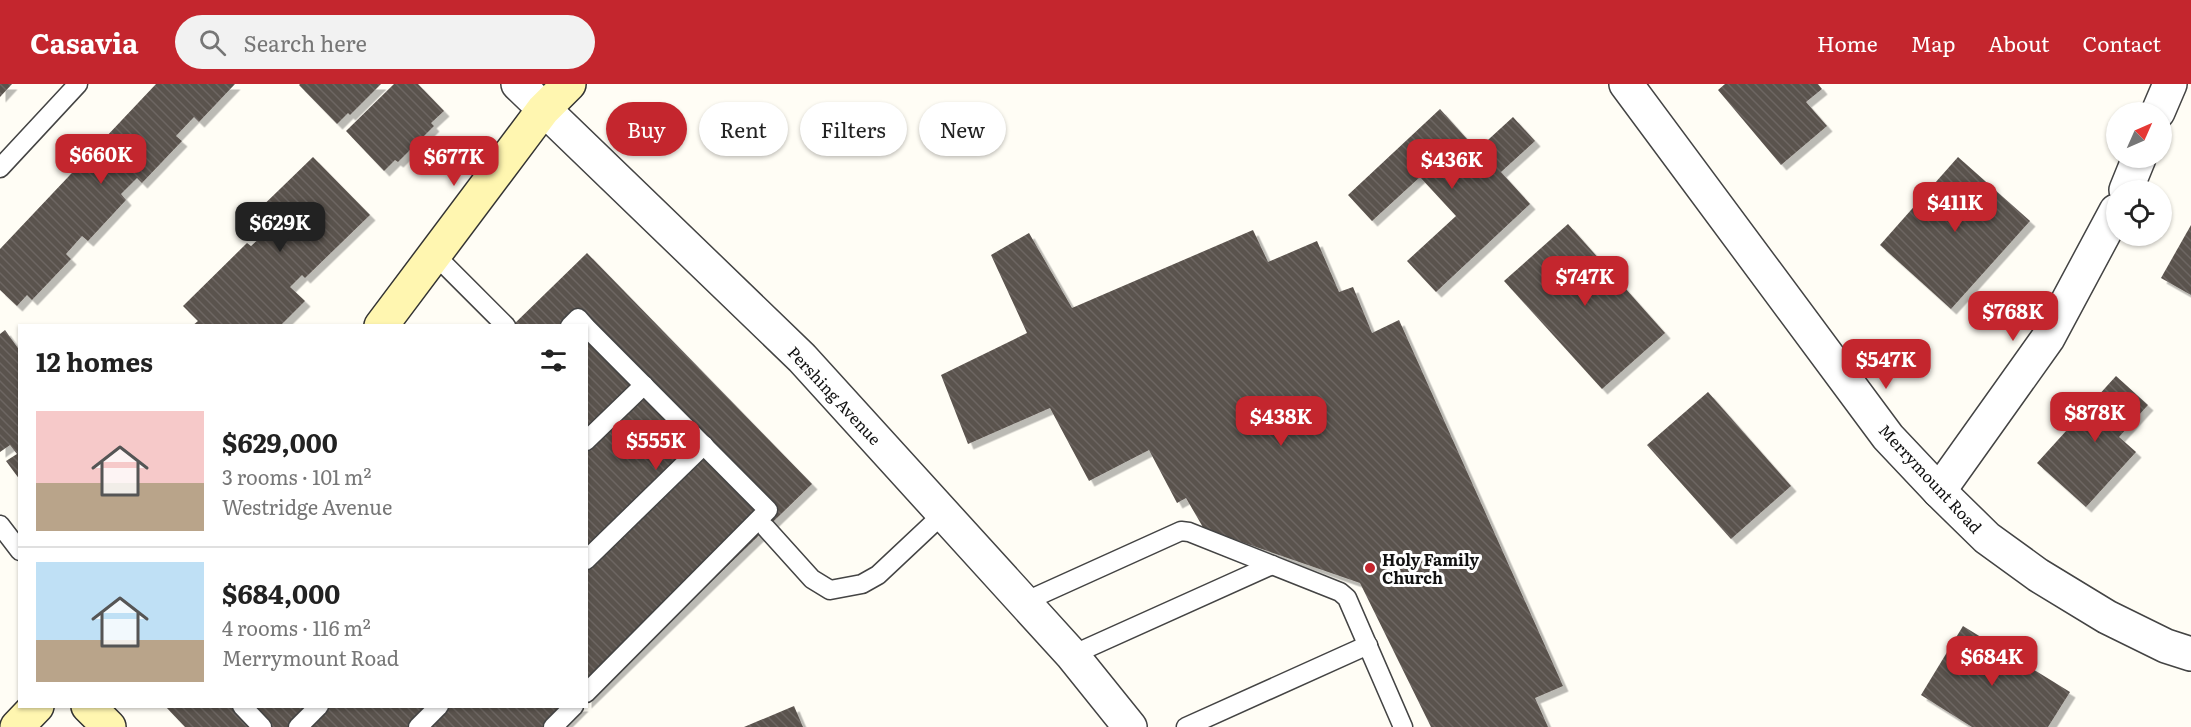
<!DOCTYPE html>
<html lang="en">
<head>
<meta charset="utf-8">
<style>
  :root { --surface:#fff; --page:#f2f2f2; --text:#222; --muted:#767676; --line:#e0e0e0; --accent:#c4262e }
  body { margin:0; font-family:Literata,serif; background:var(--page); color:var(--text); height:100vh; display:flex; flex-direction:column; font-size:22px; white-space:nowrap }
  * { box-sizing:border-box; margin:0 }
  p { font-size:20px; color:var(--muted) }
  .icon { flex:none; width:33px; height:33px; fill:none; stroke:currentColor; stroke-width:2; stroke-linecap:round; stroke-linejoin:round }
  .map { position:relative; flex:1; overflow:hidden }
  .panel { position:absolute; left:18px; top:240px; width:570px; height:384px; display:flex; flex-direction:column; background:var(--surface); border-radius:0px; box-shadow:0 2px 4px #0004 }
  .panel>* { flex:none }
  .banner { position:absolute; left:606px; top:18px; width:570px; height:54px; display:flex; gap:12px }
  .needle { width:39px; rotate:45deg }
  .buttons { position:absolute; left:2106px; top:18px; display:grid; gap:12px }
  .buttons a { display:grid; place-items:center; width:66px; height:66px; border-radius:50%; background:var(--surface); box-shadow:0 2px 4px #0004; font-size:30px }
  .price { position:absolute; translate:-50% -51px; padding:0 14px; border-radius:12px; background:var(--accent); color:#fff; font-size:20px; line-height:39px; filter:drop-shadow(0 2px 3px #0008) }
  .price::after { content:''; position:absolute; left:50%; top:36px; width:18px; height:14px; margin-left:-9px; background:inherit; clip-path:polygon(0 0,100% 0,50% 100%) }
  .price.current { background:#222; color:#fff }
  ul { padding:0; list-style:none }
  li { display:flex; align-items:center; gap:18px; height:150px; padding:0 18px }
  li+li { border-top:2px solid var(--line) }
  li span { display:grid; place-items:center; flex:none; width:168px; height:120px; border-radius:0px; color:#555 }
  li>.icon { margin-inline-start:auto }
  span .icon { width:72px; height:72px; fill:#fffc; stroke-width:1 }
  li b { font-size:26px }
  h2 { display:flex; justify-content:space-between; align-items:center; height:72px; padding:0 18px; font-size:26px }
  .chip { padding:0 21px; border-radius:27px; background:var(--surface); box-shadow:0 2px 4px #0004; font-size:21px; line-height:54px }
  .chip.current { background:var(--accent); color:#fff }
  header { display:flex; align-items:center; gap:36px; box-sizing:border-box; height:84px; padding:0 30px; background:var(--accent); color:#fff }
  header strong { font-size:28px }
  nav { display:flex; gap:33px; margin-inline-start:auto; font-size:21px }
  .search { width:420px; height:54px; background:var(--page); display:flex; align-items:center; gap:15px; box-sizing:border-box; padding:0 21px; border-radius:33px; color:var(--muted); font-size:22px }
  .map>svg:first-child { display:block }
  .building { fill:url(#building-back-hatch); filter:url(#shadow) }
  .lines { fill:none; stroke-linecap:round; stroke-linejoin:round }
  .lane-casing { stroke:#444; stroke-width:21 }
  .street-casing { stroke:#444; stroke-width:36 }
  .secondary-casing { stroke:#333; stroke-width:36 }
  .lane { stroke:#fff; stroke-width:18 }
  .street { stroke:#fff; stroke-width:33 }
  .secondary { stroke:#fff6b0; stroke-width:33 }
  .poi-dot { fill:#c4262e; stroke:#fff; stroke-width:2 }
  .labels { text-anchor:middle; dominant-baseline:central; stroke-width:6; stroke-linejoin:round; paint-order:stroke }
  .street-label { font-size:16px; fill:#111; stroke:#fff }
  .poi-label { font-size:16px; font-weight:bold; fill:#111; stroke:#fff; text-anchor:start }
</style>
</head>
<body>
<header>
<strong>Casavia</strong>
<div class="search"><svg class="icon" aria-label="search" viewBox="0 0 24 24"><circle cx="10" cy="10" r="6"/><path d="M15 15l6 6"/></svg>Search here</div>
<nav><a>Home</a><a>Map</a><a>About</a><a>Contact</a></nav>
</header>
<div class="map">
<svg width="2191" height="643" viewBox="0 0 2191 643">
  <defs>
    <pattern id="building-back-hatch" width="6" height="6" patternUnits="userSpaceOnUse" patternTransform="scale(1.5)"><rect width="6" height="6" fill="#5a524d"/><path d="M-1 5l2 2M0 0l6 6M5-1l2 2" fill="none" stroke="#6d6662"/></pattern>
    <filter id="shadow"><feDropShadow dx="5.5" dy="5.5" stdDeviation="0" flood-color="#0004"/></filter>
  </defs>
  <rect width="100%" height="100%" fill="#fffdf5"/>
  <!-- building -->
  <g class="building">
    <path d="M0,0H12L0,13Z"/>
    <path d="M156,0H235L199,38L194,33L176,52L182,57L142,99L137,94L121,110L126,116L88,157L82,152L66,170L71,175L32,216L27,211L17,222L0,206V165Z"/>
    <path d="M300,0H381L350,31L348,29L337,40L299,1Z"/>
    <path d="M394,0H418L444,27L431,39L434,42L398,78L395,76L384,87L346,47Z"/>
    <path d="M1725,0H1818L1822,5L1806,18L1827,42L1781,81L1718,6Z"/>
    <path d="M1440,25L1477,66L1513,33L1535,57L1501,88L1530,120L1436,208L1407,177L1456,132L1420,93L1372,137L1348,111Z"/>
    <path d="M313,73L370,131L305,194L302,191L290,203L305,217L280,242H192L198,237L183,222L247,159L251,162L263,151L248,136Z"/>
    <path d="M1958,73L2030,137L1951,225L1880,161Z"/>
    <path d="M1568,140L1665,249L1602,305L1504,197Z"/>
    <path d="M2191,141V211L2161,194Z"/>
    <path d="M1253,146L1268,178L1317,157L1339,208L1353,203L1372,249L1399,236L1563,602L1535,614L1548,643H1431L1360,499L1204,445L1186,414L1177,419L1149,366L1089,397L1050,324L968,360L941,291L1027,249L991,171L1029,149L1072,224Z"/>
    <path d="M587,169L812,400L586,619V242H512Z"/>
    <path d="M5,246L20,267V396L6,377L17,370L10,361L0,368V250Z"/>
    <path d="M2116,292L2148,321L2119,353L2136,368L2086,423L2037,379Z"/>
    <path d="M1708,308L1791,402L1731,455L1647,361Z"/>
    <path d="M1963,542L2070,608L2048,643H1972L1921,611Z"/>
    <path d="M165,622H583L562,643H185Z"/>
    <path d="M794,622L803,643H744Z"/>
  </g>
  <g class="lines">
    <!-- lane casing -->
    <g class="lane-casing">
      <g id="lane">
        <path d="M0,84L78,0"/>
        <path d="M434,170L506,242"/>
        <path d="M570,242L578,234L585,242"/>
        <path d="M586,243L768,426L586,609"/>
        <path d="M586,357L644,301"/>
        <path d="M0,441L20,467"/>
        <path d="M766,444L812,495L830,506L862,500L878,491L944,429"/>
        <path d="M586,476L704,361"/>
        <path d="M1024,518L1181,447L1189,448L1340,508L1347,514L1403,643"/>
        <path d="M1072,571L1272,481"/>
        <path d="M242,622L262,643"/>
        <path d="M298,643L319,622"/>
        <path d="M418,643L439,622"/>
        <path d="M553,643L574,622"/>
        <path d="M1186,643L1368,561"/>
      </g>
    </g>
    <!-- street casing -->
    <g class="street-casing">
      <g id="street">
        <path d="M518,0L802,274L1072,571L1130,643"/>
        <path d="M1626,0L1888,353L1939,407L1987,454L2038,491L2107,533L2166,562L2191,570"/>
        <path d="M2158,28L2170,0"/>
        <path d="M2126,106L2139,74"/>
        <path d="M1939,407L2048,254L2116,127"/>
      </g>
    </g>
    <!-- secondary casing -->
    <g class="secondary-casing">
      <g id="secondary">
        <path d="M381,242L543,26L569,0"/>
        <path d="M88,622L109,643"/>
        <path d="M17,643L37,622"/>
      </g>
    </g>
    <!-- lane -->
    <use href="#lane" class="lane"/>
    <!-- street -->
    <use href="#street" class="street"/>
    <!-- secondary -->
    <use href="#secondary" class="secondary"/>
  </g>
  <!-- markers -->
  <circle class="poi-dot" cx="1370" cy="484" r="6"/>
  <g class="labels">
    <!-- street labels -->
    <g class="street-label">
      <text transform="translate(835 311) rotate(47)">Pershing Avenue</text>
      <text transform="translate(1931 394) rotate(47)">Merrymount Road</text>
    </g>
    <!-- poi labels -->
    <g class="poi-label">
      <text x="1382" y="475">Holy Family<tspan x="1382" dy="18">Church</tspan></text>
    </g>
  </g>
</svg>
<div class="buttons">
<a><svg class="needle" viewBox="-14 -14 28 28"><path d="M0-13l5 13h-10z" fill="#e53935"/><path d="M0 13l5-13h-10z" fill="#767676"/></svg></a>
<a><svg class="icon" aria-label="locate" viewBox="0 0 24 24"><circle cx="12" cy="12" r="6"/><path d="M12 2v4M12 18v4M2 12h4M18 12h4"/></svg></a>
</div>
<b class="price" style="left:101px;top:101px">$660K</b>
<b class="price" style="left:454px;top:103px">$677K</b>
<b class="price" style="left:1452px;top:106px">$436K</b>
<b class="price" style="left:1955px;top:149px">$411K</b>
<b class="price current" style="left:280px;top:169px">$629K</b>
<b class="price" style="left:1585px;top:223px">$747K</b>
<b class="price" style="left:2013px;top:258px">$768K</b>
<b class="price" style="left:1886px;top:306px">$547K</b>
<b class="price" style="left:2095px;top:359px">$878K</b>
<b class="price" style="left:1281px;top:363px">$438K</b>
<b class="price" style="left:656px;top:387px">$555K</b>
<b class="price" style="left:1992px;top:603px">$684K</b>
<div class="banner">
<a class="chip current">Buy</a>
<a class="chip">Rent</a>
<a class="chip">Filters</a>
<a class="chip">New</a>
</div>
<section class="panel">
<h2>12 homes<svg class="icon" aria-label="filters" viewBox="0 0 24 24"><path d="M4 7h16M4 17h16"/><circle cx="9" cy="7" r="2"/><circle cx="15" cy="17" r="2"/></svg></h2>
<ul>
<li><span style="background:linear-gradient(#f6c9c9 60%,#b9a48a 0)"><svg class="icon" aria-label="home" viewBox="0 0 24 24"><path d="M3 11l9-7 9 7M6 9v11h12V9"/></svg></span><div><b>$629,000</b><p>3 rooms · 101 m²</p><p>Westridge Avenue</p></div></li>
<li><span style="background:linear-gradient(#bfe0f5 65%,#b9a48a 0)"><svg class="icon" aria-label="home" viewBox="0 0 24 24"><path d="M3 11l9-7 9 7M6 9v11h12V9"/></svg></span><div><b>$684,000</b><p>4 rooms · 116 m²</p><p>Merrymount Road</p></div></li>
</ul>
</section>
</div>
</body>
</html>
